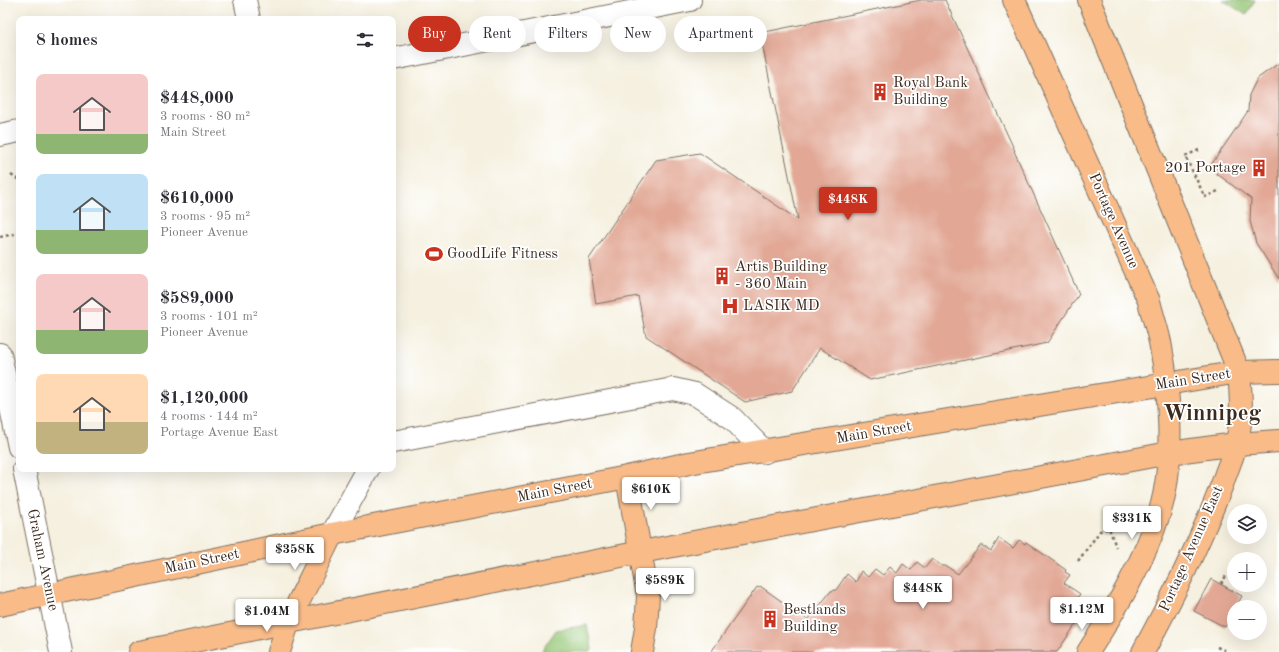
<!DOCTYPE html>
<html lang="en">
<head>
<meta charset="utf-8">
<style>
  :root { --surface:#fff; --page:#f7f7f7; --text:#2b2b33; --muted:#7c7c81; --accent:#c8321e }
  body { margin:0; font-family:"Old Standard TT",serif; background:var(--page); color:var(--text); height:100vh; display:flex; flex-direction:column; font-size:15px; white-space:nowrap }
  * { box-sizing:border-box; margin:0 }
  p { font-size:13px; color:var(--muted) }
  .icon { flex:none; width:22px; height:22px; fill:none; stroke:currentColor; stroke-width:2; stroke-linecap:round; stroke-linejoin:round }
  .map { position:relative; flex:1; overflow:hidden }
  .panel { position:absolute; left:16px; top:16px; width:380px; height:456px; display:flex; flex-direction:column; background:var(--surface); border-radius:8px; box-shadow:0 4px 16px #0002 }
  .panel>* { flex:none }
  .banner { position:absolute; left:408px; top:16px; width:380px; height:36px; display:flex; gap:8px }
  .fabs { position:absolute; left:1227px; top:504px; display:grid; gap:8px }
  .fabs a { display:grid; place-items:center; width:40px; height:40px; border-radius:50%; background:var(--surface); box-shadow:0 4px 16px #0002; font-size:20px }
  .price { position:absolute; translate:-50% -34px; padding:0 9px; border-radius:4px; background:#fff; color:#222; font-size:13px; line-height:26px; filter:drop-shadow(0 1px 2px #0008) }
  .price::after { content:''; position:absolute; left:50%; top:24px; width:12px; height:9px; margin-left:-6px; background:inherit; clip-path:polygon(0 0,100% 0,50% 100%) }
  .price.on { background:var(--accent); color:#fff }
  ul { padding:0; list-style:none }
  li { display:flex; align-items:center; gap:12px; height:100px; padding:0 20px }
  li span { display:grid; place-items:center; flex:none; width:112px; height:80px; border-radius:8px; color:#555 }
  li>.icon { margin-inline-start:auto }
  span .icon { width:48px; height:48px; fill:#fffc; stroke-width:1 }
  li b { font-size:17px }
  h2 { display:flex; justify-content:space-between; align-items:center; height:48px; padding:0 20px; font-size:17px }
  .pill { padding:0 14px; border-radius:18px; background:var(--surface); box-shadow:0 4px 16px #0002; font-size:14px; line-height:36px }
  .pill.on { background:var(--accent); color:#fff }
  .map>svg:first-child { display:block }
  .green { fill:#96c777; stroke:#68784a }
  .building { fill:#e2a895 }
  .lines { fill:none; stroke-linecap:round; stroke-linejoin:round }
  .minor-casing { stroke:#7c6f62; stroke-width:24 }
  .major-casing { stroke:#7c6f62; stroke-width:24 }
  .path { stroke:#7c6f62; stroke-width:2.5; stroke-dasharray:3 3; stroke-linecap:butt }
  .minor { stroke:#fff; stroke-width:22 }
  .major { stroke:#f9bc89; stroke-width:22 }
  .labels { text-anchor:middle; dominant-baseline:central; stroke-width:3.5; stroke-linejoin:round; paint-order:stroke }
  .poi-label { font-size:15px; fill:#3b2a1e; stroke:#fff; text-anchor:start }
  .street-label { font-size:15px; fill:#3b2a1e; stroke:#fff }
  .town-label { font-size:23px; font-weight:bold; fill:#3b2a1e; stroke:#fff }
</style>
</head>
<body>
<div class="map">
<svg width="1279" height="652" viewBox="0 0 1279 652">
  <rect width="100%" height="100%" fill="#fff"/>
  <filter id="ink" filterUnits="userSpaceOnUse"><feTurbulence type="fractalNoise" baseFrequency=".025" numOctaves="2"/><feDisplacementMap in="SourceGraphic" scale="8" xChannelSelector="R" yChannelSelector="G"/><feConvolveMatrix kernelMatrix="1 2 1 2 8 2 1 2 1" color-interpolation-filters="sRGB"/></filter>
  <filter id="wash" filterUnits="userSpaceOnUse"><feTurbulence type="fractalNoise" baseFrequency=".012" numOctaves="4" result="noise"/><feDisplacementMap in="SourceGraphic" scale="16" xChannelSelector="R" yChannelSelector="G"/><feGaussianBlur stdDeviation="0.9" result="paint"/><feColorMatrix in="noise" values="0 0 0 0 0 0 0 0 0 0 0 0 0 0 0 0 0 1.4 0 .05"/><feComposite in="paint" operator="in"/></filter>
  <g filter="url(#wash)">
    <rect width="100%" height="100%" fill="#f5f0df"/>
    <!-- green -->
    <g class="green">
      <path d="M1223,0H1255L1246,15Z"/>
      <path d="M587,625L592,649L591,652H541L556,630Z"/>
    </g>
    <g id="blocks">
      <!-- building -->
      <g class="building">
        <path d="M921,0H945L1015,151H1014L1079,294L1047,343L870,380L820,348L792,391L745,402L646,336L638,296L596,304L589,259L656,160L700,153L798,220L760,33Z"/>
        <path d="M1279,63V279L1256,243L1250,221L1251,199L1209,168L1248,111L1249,95L1256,81L1258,78Z"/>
        <path d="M999,538L1013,548L1019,540L1025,544L1026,542L1066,570L1065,572L1070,575L1064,583L1080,594L1071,607L1082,615L1057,652H711L757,587L759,588L760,586L808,620L831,591L836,590L847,574L856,582L861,571L868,577L875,569L883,575L890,567L897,573L903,564L911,570L917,562L925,568L932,559L942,566H946L958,574L981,545L991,551Z"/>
        <path d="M1211,579L1242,596L1236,607H1234V610L1225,627L1194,611Z"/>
      </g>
    </g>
  </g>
  <g filter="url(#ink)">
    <use href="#blocks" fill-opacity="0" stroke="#7c6f62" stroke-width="1"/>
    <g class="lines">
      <!-- minor casing -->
      <g class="minor-casing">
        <g id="minor">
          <path d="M245,0L249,19"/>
          <path d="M393,59L690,0"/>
          <path d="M0,135L19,131"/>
          <path d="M0,354L19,447"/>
          <path d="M393,442L673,389L695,394L732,418L765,452"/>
          <path d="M24,469L61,652"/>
          <path d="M332,534L368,469"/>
        </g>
      </g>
      <!-- major casing -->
      <g class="major-casing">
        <g id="major">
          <path d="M1014,0L1149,301C1152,314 1157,328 1160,342C1170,393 1175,461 1160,511C1144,562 1117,607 1088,652"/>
          <path d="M1089,0L1239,372C1241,396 1243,421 1236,444C1233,457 1227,469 1223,482C1201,540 1173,597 1143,652"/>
          <path d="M627,477L648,596L646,628L642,652"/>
          <path d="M0,605L332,534L627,477L689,463L1166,384L1239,372L1279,371"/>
          <path d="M139,652L641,552L1169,453L1236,444L1279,441"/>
          <path d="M279,652L288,623L332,534"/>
        </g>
      </g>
      <!-- path -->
      <g class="path">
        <path d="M1199,150L1185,156L1205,197L1218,191"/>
        <path d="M11,175L19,180"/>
        <path d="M0,237L19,233"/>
        <path d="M1078,561L1100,531L1109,528L1116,547"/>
        <path d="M1221,584L1226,576"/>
        <path d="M1217,647L1228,652"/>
      </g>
      <!-- minor -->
      <use href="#minor" class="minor"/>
      <!-- major -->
      <use href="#major" class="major"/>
    </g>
  </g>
  <!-- icons -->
  <defs>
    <g id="building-bare" transform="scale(1.38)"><path d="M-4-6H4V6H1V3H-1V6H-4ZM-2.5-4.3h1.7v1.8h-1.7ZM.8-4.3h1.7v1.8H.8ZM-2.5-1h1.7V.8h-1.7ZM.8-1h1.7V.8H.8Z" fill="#c8321e" stroke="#fff" stroke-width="2.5" paint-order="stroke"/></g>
    <g id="stadium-bare" transform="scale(1.38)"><path d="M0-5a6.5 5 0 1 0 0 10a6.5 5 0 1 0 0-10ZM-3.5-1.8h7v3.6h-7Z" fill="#c8321e" stroke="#fff" stroke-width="2.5" paint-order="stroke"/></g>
    <g id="hospital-bare" transform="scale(1.38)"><path d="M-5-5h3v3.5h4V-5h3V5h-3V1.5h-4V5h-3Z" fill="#c8321e" stroke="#fff" stroke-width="2.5" paint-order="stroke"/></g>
  </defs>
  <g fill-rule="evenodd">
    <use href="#building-bare" x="880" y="92"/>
    <use href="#building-bare" x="1259" y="168"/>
    <use href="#stadium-bare" x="434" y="254"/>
    <use href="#building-bare" x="722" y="276"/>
    <use href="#hospital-bare" x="730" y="306"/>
    <use href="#building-bare" x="770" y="619"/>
  </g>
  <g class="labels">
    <!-- poi labels -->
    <g class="poi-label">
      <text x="893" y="83">Royal Bank<tspan x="893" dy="17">Building</tspan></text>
      <text x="1246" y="168" text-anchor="end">201 Portage</text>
      <text x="447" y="254">GoodLife Fitness</text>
      <text x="735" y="267">Artis Building<tspan x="735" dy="17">- 360 Main</tspan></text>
      <text x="743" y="306">LASIK MD</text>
      <text x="783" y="610">Bestlands<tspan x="783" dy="17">Building</tspan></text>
    </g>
    <!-- street labels -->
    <g class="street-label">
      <text transform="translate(1113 221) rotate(66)">Portage Avenue</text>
      <text transform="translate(1193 380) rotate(-9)">Main Street</text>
      <text transform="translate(874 433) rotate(-10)">Main Street</text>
      <text transform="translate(555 491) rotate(-11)">Main Street</text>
      <text transform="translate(1192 549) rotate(-66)">Portage Avenue East</text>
      <text transform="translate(42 560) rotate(78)">Graham Avenue</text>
      <text transform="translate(202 562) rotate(-12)">Main Street</text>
    </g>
    <!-- town labels -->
    <g class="town-label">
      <text x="1212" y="413">Winnipeg</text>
    </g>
  </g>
</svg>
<div class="fabs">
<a><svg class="icon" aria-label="layers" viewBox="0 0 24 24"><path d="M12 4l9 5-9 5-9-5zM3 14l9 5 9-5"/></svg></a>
<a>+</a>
<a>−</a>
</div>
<b class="price on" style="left:848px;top:221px">$448K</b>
<b class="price" style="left:651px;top:511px">$610K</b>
<b class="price" style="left:1132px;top:540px">$331K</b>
<b class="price" style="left:295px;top:571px">$358K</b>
<b class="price" style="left:665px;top:602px">$589K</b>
<b class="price" style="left:923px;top:610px">$448K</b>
<b class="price" style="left:1082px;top:631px">$1.12M</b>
<b class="price" style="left:267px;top:633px">$1.04M</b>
<div class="banner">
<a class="pill on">Buy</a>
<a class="pill">Rent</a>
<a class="pill">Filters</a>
<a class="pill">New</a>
<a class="pill">Apartment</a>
</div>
<section class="panel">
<h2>8 homes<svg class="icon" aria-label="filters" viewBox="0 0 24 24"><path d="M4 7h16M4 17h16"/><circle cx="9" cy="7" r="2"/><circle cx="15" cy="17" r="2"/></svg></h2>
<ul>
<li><span style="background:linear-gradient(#f6c9c9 75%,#8fb573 0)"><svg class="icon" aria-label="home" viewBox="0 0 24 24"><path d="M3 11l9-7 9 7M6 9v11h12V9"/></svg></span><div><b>$448,000</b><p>3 rooms · 80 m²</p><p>Main Street</p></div></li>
<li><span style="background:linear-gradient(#bfe0f5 70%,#8fb573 0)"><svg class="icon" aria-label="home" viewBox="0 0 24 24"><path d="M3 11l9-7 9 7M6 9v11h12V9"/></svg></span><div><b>$610,000</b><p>3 rooms · 95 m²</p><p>Pioneer Avenue</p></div></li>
<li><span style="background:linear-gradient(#f6c9c9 70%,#8fb573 0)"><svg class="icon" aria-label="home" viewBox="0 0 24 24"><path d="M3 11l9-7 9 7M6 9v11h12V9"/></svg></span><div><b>$589,000</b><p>3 rooms · 101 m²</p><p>Pioneer Avenue</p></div></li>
<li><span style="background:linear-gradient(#ffd9b3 60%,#c2b280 0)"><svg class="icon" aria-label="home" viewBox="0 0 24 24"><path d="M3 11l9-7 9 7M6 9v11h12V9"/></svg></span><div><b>$1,120,000</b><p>4 rooms · 144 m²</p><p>Portage Avenue East</p></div></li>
</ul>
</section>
</div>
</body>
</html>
